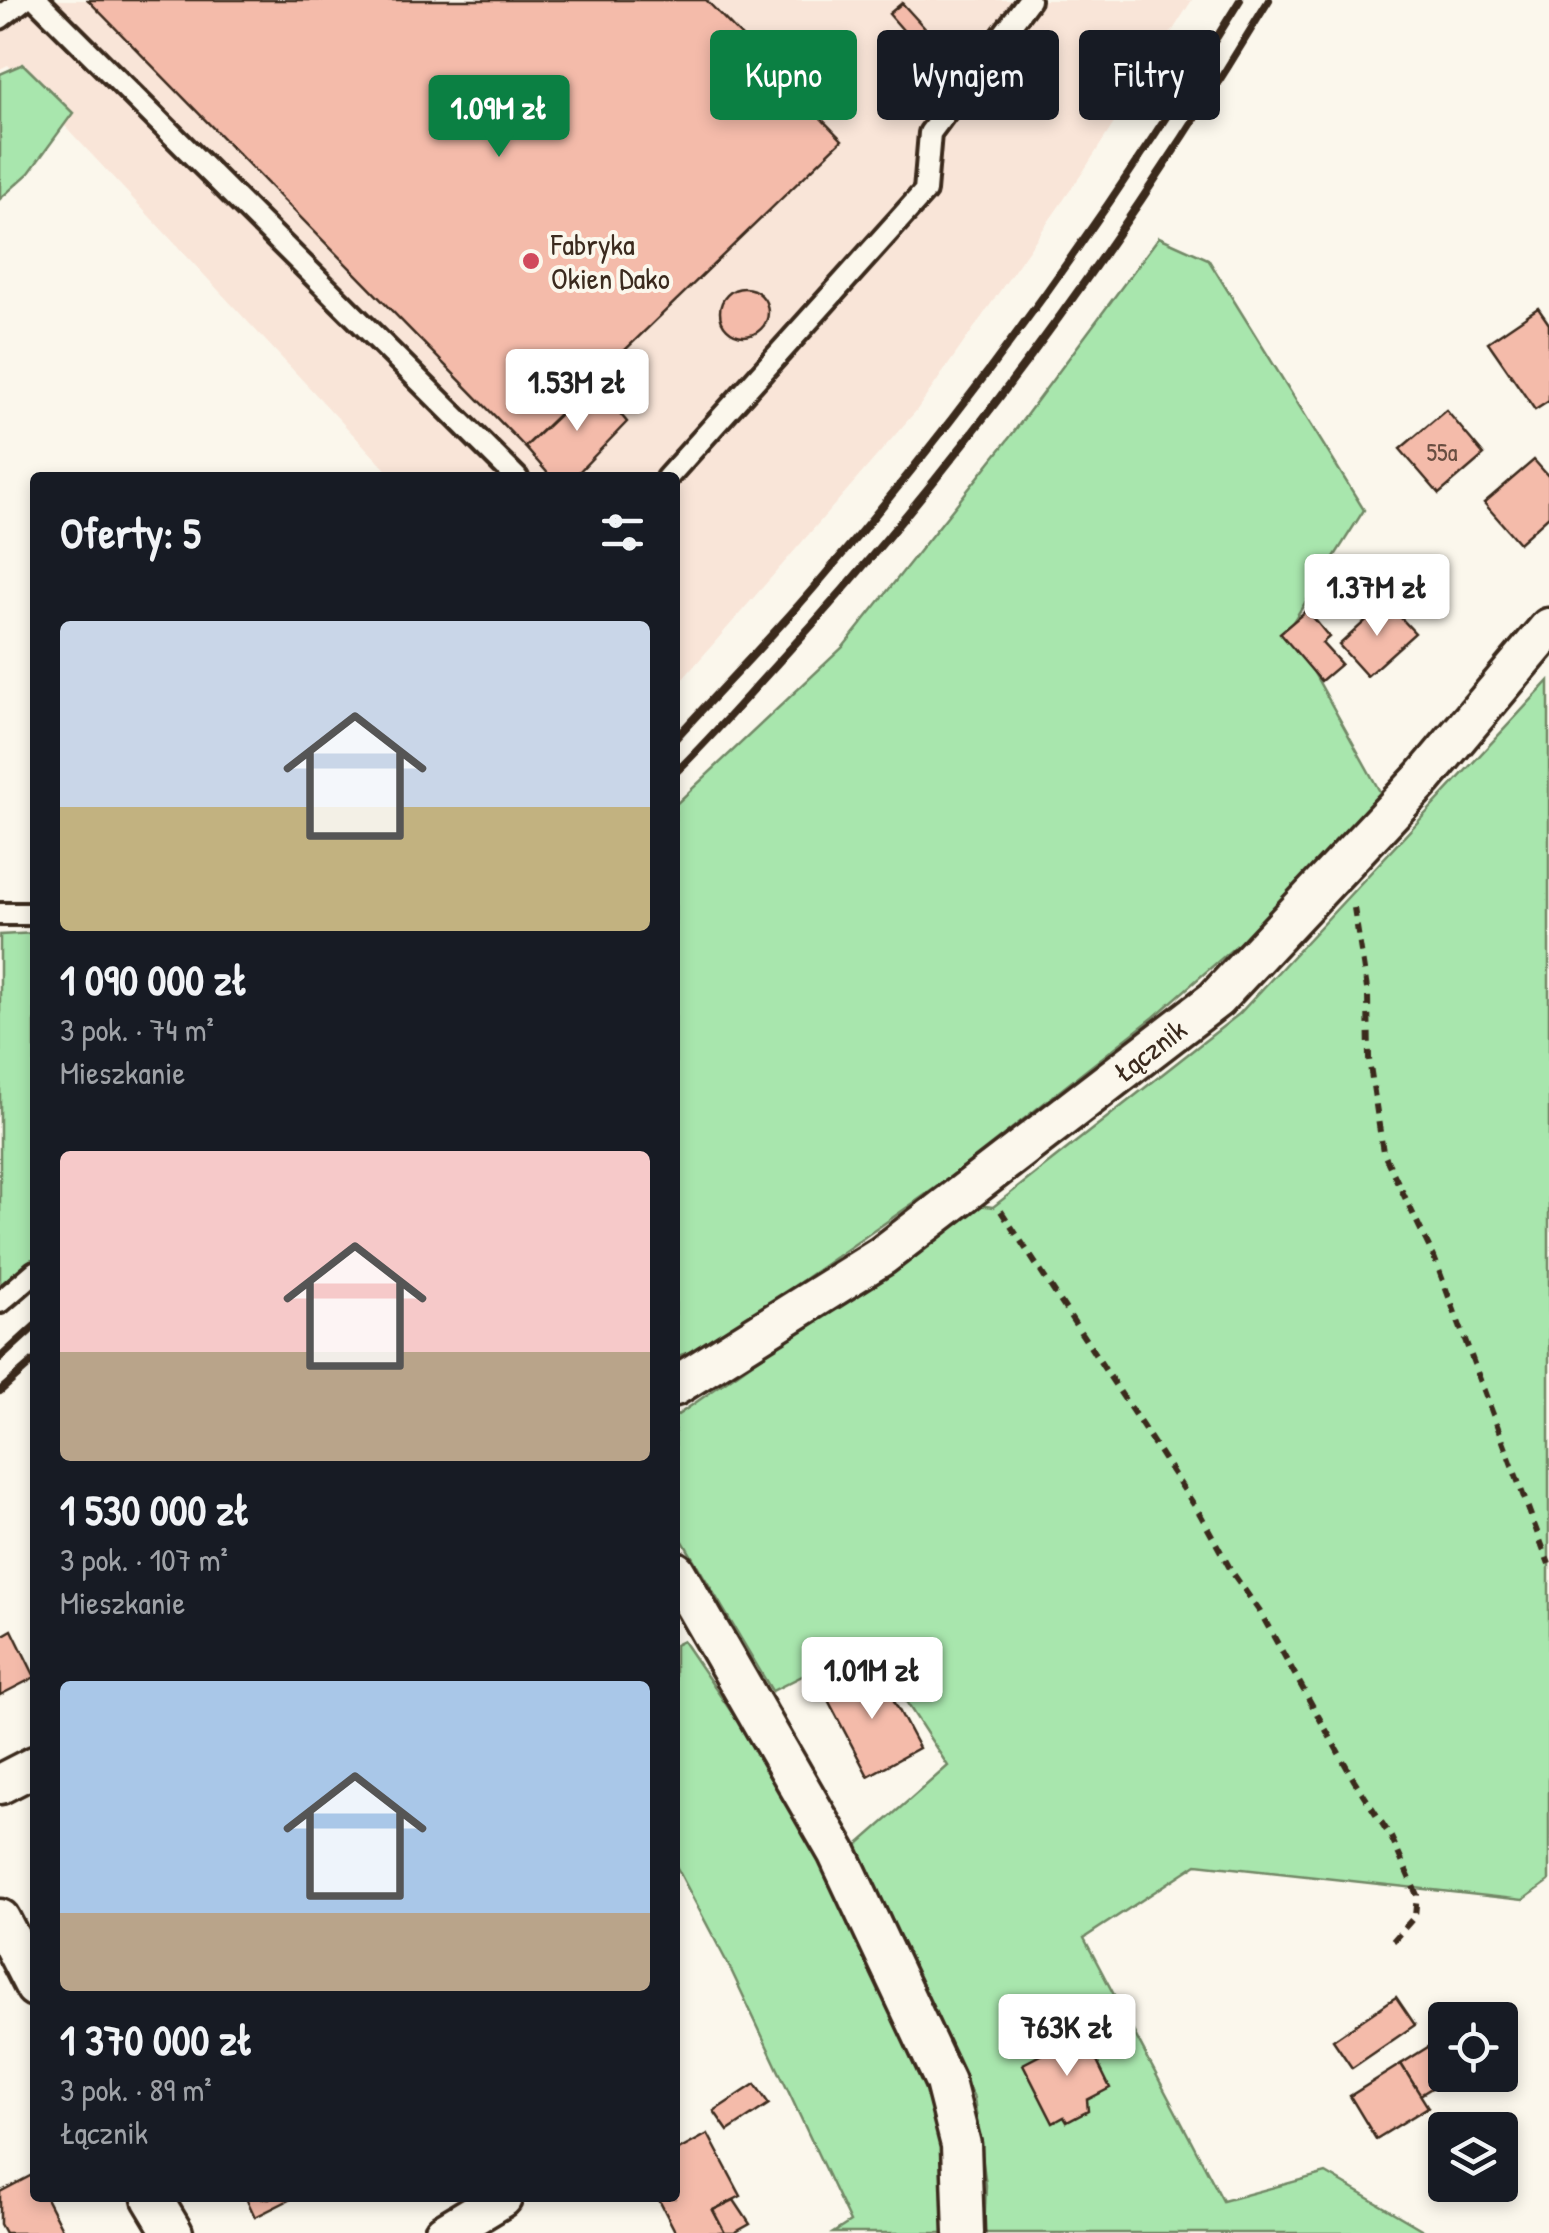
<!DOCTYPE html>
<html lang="pl">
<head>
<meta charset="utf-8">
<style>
  :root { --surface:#171b24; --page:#20242c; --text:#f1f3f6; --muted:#9ea1a6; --accent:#0b8043 }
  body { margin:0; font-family:"Patrick Hand",sans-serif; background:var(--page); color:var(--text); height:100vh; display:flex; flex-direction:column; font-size:38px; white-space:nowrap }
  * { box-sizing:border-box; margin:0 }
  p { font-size:32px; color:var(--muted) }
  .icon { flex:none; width:55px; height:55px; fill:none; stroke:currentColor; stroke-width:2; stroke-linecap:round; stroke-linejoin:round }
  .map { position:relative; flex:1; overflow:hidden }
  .panel { position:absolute; left:30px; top:472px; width:650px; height:1730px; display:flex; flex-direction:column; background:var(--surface); border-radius:10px; box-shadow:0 5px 15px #0003 }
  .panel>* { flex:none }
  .guide { position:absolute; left:710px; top:30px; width:688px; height:90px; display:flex; gap:20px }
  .controls { position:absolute; left:1428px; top:2002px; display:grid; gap:20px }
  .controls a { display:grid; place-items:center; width:90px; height:90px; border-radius:10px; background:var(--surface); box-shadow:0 5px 15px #0003; font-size:50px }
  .price { position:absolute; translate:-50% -85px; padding:0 22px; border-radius:10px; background:#fff; color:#222; font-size:32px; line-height:65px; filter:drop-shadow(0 2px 5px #0008) }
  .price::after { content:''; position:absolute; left:50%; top:60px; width:30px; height:22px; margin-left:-15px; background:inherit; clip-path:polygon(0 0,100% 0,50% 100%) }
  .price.on { background:var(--accent); color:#fff }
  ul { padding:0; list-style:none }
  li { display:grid; align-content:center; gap:20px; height:530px; padding:0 30px }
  li span { display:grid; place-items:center; height:310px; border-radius:10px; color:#555 }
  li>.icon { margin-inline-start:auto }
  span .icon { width:180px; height:180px; fill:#fffc; stroke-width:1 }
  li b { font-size:42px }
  h2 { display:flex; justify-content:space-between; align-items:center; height:120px; padding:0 30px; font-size:42px }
  .pill { padding:0 35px; border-radius:10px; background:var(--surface); box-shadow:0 5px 15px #0003; font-size:35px; line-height:90px }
  .pill.on { background:var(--accent); color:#fff }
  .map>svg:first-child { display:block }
  .built { fill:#f9e5d8 }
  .green { fill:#a8e6ad; stroke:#728866; stroke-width:2.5 }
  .building { fill:#f4bbaa; stroke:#3b2a1e; stroke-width:2.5 }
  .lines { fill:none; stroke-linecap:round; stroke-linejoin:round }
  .service-casing { stroke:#3b2a1e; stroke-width:28 }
  .minor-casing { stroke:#3b2a1e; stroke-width:45 }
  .path { stroke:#3b2a1e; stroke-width:6; stroke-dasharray:10 8; stroke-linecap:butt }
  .service { stroke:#fbf7ec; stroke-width:20 }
  .minor { stroke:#fbf7ec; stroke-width:38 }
  .rail { stroke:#3b2a1e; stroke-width:8 }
  .poi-dot { fill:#d1495b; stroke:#fbf7ec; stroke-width:4 }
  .labels { text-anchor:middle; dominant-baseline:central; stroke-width:8; stroke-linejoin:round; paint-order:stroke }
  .number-label { font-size:25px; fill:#694e41 }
  .poi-label { font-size:30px; fill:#3b2a1e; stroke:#fbf7ec; text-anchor:start }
  .street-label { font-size:30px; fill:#3b2a1e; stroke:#fbf7ec }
</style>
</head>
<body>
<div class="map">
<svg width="1549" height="2233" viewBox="0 0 1549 2233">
  <rect width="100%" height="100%" fill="#fbf7ec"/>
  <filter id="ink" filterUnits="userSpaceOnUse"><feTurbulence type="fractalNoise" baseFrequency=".01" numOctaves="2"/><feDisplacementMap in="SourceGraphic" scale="20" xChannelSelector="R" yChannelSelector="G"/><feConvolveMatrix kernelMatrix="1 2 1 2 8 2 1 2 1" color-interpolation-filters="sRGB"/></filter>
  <g filter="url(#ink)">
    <!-- built -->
    <path class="built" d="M0,0H1192L1083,172L916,411L675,688V478L393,477L8,65L0,69Z"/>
    <!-- green -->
    <g class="green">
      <path d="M23,64L73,113L29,173L0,199V74Z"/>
      <path d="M1159,237L1208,259L1364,510L1289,628L1384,799L1289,900L1154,1017L945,1181L710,1345L675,1357V805L843,647L1010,437Z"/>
      <path d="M1549,681V1881L1523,1900L1197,1864L1084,1938L1223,2201L1326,2173L1428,2233H984L986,2185L974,2098L852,1850L948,1766L868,1643L772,1691L675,1528V1417L978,1205L993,1207L1239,1014Z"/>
      <path d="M35,933V1260L0,1291V935Z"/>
      <path d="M683,1641L792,1801L905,2033L935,2103L949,2189L950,2233H833L850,2222L732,1972L675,1864V1645Z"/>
    </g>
    <!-- building -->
    <g class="building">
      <path d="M88,0H706L842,140L525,447Z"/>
      <path d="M902,3L930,34L917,46L889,14Z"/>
      <circle cx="744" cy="312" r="24"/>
      <path d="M1538,308L1549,324V401L1535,410L1488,342Z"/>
      <path d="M594,382L627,422L573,478H552L525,447Z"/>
      <path d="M1446,410L1484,455L1439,494L1400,449Z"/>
      <path d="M1534,460L1549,477V516L1519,543L1484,503Z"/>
      <path d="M1386,602L1415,633L1367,676L1339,645Z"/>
      <path d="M1307,610L1329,637L1322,643L1341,664L1321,681L1280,633Z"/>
      <path d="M12,1630L35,1677L0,1695V1637Z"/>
      <path d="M877,1669L919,1748L868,1776L826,1696Z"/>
      <path d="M1396,1997L1415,2025L1352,2068L1333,2040Z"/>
      <path d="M1083,2033L1110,2088L1087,2100L1088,2111L1067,2122L1064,2117L1053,2123L1023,2064Z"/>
      <path d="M1444,2037L1445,2075H1453L1420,2095L1401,2064Z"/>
      <path d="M1401,2064L1428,2107L1376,2139L1350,2096Z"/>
      <path d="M755,2084L769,2104L728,2131L714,2111Z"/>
      <path d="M708,2134L741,2196L713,2210L725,2233H676L658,2198H675V2152Z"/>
      <path d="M34,2174L35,2198H46L64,2233H5L0,2224V2192Z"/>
      <path d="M246,2198H293L255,2217Z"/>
      <path d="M734,2200L750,2224L734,2233H725L713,2210Z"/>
    </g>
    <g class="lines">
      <!-- service casing -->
      <g class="service-casing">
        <g id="service">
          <path d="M37,0L517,478"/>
          <path d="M0,18L23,0"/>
          <path d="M667,478L925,191L930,133L1029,0"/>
          <path d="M0,914H35"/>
          <path d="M0,1302L35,1272"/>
        </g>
      </g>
      <!-- minor casing -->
      <g class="minor-casing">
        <g id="minor">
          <path id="s1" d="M675,1386L882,1256L1216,999L1424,777L1549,628"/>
          <path d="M675,1571L837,1852L945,2082L961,2145L964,2233"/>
          <path d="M0,1784L35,1766"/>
          <path d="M0,1919L35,1987"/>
          <path d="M152,2198L173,2233"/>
          <path d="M444,2233L502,2198"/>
        </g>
      </g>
      <!-- path -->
      <g class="path">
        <path d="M1354,908L1368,995L1369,1059L1383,1152L1434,1257L1549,1564"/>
        <path d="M1001,1211L1200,1514L1232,1572L1260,1612L1354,1780L1391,1837L1417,1895L1415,1916L1393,1941"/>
      </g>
      <!-- service -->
      <use href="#service" class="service"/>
      <!-- minor -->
      <use href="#minor" class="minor"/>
      <!-- rail -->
      <g class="rail">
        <path d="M675,739C724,685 776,633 823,577C978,396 1116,203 1240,0"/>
        <path d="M675,773C709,740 741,703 773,668C962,463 1125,238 1269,0"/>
        <path d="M0,1358L35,1326"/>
        <path d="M0,1391L35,1360"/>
      </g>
    </g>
  </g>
  <!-- markers -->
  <circle class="poi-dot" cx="531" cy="261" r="10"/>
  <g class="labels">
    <!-- number labels -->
    <g class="number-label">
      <text x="1442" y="452">55a</text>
    </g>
    <!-- poi labels -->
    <g class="poi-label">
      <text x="551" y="244">Fabryka<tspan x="551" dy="34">Okien Dako</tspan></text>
    </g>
    <!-- street labels -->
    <g class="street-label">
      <text stroke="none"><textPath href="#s1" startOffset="582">Łącznik</textPath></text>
    </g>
  </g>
</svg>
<div class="controls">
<a><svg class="icon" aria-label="locate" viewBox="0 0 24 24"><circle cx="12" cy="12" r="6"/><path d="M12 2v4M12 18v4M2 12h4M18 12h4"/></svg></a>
<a><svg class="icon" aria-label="layers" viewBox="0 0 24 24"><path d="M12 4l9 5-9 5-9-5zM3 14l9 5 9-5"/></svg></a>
</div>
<b class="price on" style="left:499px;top:160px">1.09M zł</b>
<b class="price" style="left:577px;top:434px">1.53M zł</b>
<b class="price" style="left:1377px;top:639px">1.37M zł</b>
<b class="price" style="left:872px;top:1722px">1.01M zł</b>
<b class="price" style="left:1067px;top:2079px">763K zł</b>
<div class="guide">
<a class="pill on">Kupno</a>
<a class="pill">Wynajem</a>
<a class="pill">Filtry</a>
</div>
<section class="panel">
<h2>Oferty: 5<svg class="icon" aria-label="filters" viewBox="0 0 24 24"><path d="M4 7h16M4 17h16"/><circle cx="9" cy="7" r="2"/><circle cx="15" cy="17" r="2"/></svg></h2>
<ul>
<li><span style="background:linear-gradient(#c9d6e8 60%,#c2b280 0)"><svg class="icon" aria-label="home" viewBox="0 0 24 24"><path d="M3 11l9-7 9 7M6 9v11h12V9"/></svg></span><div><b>1 090 000 zł</b><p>3 pok. · 74 m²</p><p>Mieszkanie</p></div></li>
<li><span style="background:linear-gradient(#f6c9c9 65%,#b9a48a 0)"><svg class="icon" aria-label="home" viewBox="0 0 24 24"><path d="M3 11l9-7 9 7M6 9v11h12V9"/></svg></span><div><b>1 530 000 zł</b><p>3 pok. · 107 m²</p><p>Mieszkanie</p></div></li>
<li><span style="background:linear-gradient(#a9c7e8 75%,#b9a48a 0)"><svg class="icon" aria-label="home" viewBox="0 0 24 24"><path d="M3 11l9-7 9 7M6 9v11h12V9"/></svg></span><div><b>1 370 000 zł</b><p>3 pok. · 89 m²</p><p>Łącznik</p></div></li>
</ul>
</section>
</div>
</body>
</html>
